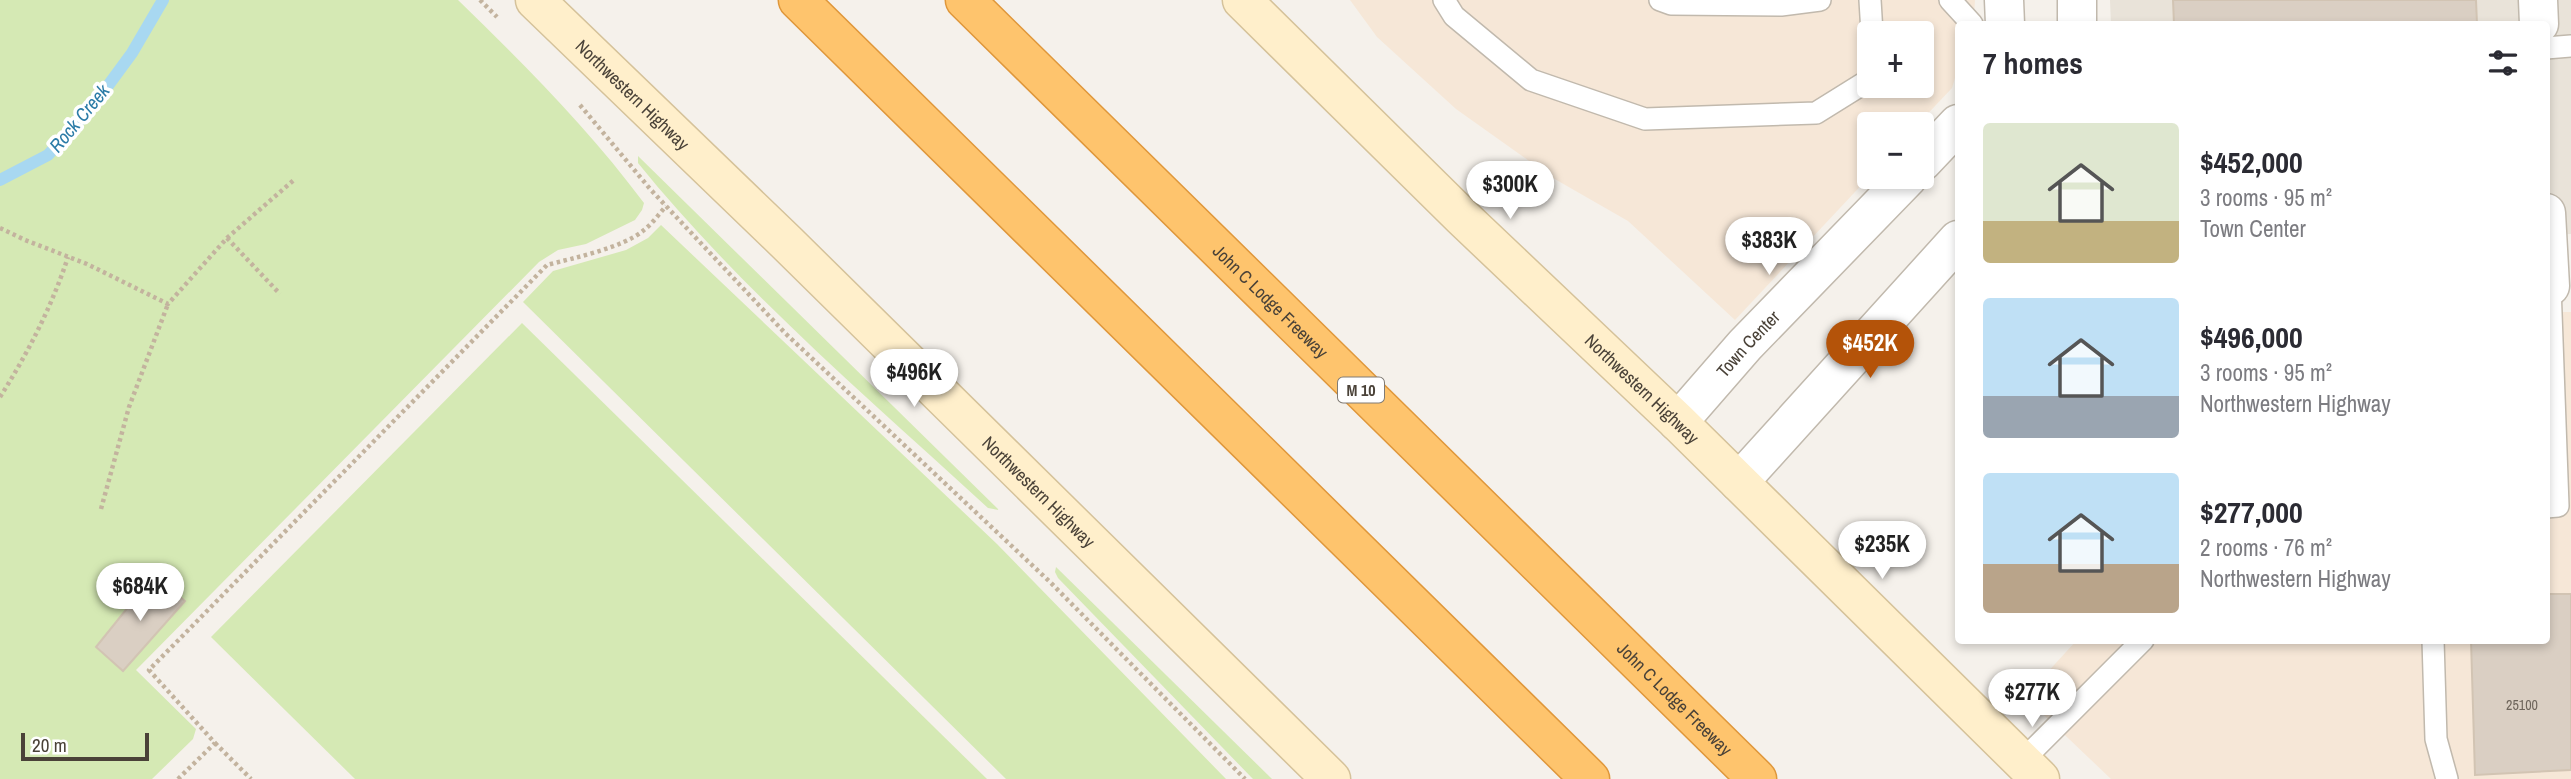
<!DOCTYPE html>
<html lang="en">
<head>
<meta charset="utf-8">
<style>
  :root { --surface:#fff; --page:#f7f7f7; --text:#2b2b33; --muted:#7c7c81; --accent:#b45309 }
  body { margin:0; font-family:"Archivo Narrow",sans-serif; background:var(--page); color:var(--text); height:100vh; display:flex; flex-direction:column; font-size:26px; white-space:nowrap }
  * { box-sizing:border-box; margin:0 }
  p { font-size:23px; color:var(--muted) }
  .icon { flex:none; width:38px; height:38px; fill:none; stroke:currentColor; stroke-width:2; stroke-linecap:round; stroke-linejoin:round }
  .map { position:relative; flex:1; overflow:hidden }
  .drawer { position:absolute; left:1955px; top:21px; width:595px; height:623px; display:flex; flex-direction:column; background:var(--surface); border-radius:7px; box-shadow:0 4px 10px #0003 }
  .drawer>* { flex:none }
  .fabs { position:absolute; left:1857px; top:21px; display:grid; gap:14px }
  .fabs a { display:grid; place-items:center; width:77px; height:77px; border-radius:7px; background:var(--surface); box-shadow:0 4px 10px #0003; font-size:35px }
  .scale { position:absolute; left:21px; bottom:18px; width:128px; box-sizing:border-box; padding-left:7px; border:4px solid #4a4238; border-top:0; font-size:19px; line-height:24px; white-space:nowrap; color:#4a4238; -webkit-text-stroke:5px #fff; paint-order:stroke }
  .price { position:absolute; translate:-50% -60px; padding:0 16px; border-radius:24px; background:#fff; color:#222; font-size:23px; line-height:46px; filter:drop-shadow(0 2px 4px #0008) }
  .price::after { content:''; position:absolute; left:50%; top:42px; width:21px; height:16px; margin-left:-10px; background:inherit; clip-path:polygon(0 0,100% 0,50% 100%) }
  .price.selected { background:var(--accent); color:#fff }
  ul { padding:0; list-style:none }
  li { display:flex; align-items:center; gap:21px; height:175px; padding:0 28px }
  li span { display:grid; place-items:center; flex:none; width:196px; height:140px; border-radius:7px; color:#555 }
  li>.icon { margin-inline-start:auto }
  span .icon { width:84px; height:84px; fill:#fffc; stroke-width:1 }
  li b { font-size:30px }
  h2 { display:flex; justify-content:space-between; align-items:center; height:84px; padding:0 28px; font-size:30px }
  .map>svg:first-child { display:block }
  .residential { fill:#e9e3d9 }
  .commercial { fill:#f6e7d7; fill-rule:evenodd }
  .green { fill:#d5e9b4 }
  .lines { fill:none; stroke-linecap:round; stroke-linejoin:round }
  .stream { stroke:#a8d8f1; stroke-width:12 }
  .building { fill:#dacfc3; stroke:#d2c4b3; stroke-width:2 }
  .service-casing { stroke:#c1b9ad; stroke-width:24 }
  .minor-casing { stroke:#c1b9ad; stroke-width:41 }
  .secondary-casing { stroke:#d5c29a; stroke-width:41 }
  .motorway-casing { stroke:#df973b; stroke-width:41 }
  .path { stroke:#c3b39e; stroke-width:4.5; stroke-dasharray:3.5 3.5; stroke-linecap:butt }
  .service { stroke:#fff; stroke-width:21 }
  .minor { stroke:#fff; stroke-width:38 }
  .secondary { stroke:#ffefcb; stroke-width:38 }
  .motorway { stroke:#fec46d; stroke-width:38 }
  .labels { text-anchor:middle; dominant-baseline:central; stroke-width:7; stroke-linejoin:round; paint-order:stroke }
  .number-label { font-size:14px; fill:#6e655b }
  .shield { fill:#fff; stroke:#807b74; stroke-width:2 }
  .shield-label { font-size:16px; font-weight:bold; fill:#4a4238 }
  .street-label { font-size:18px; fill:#4a4238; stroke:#fff }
  .water-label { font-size:19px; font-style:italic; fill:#2c7ca7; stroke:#fff }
</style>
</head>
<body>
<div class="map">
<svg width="2571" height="779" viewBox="0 0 2571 779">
  <rect width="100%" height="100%" fill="#f5f1eb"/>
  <!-- residential -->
  <path class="residential" d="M2110,0H2571V234L2546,235V24H2111Z"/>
  <!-- commercial -->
  <g class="commercial">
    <path d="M1350,0H1975L1974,15L1958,24V68L1952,88L1918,124H1869V177L1735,320L1628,221L1553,178L1456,109L1377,37ZM1869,33H1922V86H1869Z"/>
    <path d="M2546,312H2571V779H2111L2025,697L2076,641L2546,640Z"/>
  </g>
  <!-- green -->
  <g class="green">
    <path d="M0,0H458C524,64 589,129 644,203L642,210L635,220L586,244L558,250L539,262L136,670L196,729L193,739L152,779H0Z"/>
    <path d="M638,156L999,510L988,508C867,397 741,290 638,163Z"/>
    <path d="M661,225L997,544L1226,779H1006L523,302L553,271L626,250L648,238Z"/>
    <path d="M522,323L987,779H355L211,637Z"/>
    <path d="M1056,567L1272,779H1253L1058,578L1055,572Z"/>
  </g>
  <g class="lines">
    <!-- stream -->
    <path class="stream" d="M0,180L48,155L96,102L132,53L163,0"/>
  </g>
  <!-- building -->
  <g class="building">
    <path d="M2173,0H2476L2477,24H2174Z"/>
    <path d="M154,575L185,601L123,671L96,647Z"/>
    <path d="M2546,594H2571V770L2475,775L2471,640H2546Z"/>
  </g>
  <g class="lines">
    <!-- service casing -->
    <g class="service-casing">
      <g id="service">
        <path d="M1444,0L1454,16L1531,80L1645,119L1816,113L1869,80"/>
        <path d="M1660,0L1671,4L1781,5L1820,0"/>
        <path d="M1870,0L1872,33"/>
        <path d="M1950,0L1972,24"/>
        <path d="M2546,48L2571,46"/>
        <path d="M2546,507L2558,506L2550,286"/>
        <path d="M2433,640L2436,739L2447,779"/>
        <path d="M2022,761L2143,640"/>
      </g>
    </g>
    <!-- minor casing -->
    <g class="minor-casing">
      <g id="minor">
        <path d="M2004,0L2005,24"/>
        <path d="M2077,0V24"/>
        <path d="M2538,0L2539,24"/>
        <path d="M1922,162L1958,124"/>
        <path d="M2546,213L2550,286"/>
        <path id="s1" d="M1678,422L1745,345L1908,177"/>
        <path d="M1739,482L1958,240"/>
      </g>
    </g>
    <!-- secondary casing -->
    <g class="secondary-casing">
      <g id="secondary">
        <path id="s2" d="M535,0L786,242L1331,779"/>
        <path id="s3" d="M1242,0L1462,217L1678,422L2040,779"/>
      </g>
    </g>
    <!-- motorway casing -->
    <g class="motorway-casing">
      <g id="motorway">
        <path d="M798,0L1590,779"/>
        <path id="s4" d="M965,0L1757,779"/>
      </g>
    </g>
    <!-- path -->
    <g class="path">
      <path d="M480,0L497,17"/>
      <path d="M580,105L651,190L785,333L1050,582L1245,779"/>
      <path d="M0,228L25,240L87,264L168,304L227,238L295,179"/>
      <path d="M227,238L280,294"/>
      <path d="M0,397C28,353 52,306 68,257"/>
      <path d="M101,509L129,407L168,304"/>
      <path d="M215,743L251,779"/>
      <path d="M178,779L215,743L149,670L547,265C573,258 623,248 644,230C652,224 659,214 666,206"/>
    </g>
    <!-- service -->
    <use href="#service" class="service"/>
    <!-- minor -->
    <use href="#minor" class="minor"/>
    <!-- secondary -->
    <use href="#secondary" class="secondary"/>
    <!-- motorway -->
    <use href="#motorway" class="motorway"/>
  </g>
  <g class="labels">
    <!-- number labels -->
    <g class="number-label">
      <text x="2522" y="705">25100</text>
    </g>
    <!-- shield labels -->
    <rect class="shield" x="1338" y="377.5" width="46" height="25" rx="5"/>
    <g class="shield-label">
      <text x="1361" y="390">M 10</text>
    </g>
    <!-- street labels -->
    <g class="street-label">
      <text stroke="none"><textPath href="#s2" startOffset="136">Northwestern Highway</textPath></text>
      <text stroke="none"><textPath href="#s4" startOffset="429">John C Lodge Freeway</textPath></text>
      <text stroke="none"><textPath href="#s1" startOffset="105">Town Center</textPath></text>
      <text stroke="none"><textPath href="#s3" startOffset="558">Northwestern Highway</textPath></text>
      <text stroke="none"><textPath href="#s2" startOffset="704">Northwestern Highway</textPath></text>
      <text stroke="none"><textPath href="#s4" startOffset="996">John C Lodge Freeway</textPath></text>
    </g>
    <!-- water labels -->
    <g class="water-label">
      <text transform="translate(79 118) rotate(-50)">Rock Creek</text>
    </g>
  </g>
</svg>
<div class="fabs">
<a>+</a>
<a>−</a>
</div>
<div class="scale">20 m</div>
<b class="price" style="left:1510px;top:221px">$300K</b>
<b class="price" style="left:1769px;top:277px">$383K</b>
<b class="price selected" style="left:1870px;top:380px">$452K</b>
<b class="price" style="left:914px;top:409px">$496K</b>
<b class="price" style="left:1882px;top:581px">$235K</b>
<b class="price" style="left:140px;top:623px">$684K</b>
<b class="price" style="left:2032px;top:729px">$277K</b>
<section class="drawer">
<h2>7 homes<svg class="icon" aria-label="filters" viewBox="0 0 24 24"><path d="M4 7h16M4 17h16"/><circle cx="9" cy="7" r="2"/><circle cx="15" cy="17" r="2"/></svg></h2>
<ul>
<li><span style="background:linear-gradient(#dfe7d0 70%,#c2b280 0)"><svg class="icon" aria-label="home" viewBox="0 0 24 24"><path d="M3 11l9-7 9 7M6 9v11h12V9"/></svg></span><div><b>$452,000</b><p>3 rooms · 95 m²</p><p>Town Center</p></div></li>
<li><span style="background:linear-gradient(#bfe0f5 70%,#9aa5b1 0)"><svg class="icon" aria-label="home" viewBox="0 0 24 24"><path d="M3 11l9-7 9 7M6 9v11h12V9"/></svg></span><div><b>$496,000</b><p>3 rooms · 95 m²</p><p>Northwestern Highway</p></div></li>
<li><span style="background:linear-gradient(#bfe0f5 65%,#b9a48a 0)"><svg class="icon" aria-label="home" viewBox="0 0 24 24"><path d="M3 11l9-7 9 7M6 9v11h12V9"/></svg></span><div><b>$277,000</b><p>2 rooms · 76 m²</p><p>Northwestern Highway</p></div></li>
</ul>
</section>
</div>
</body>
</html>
